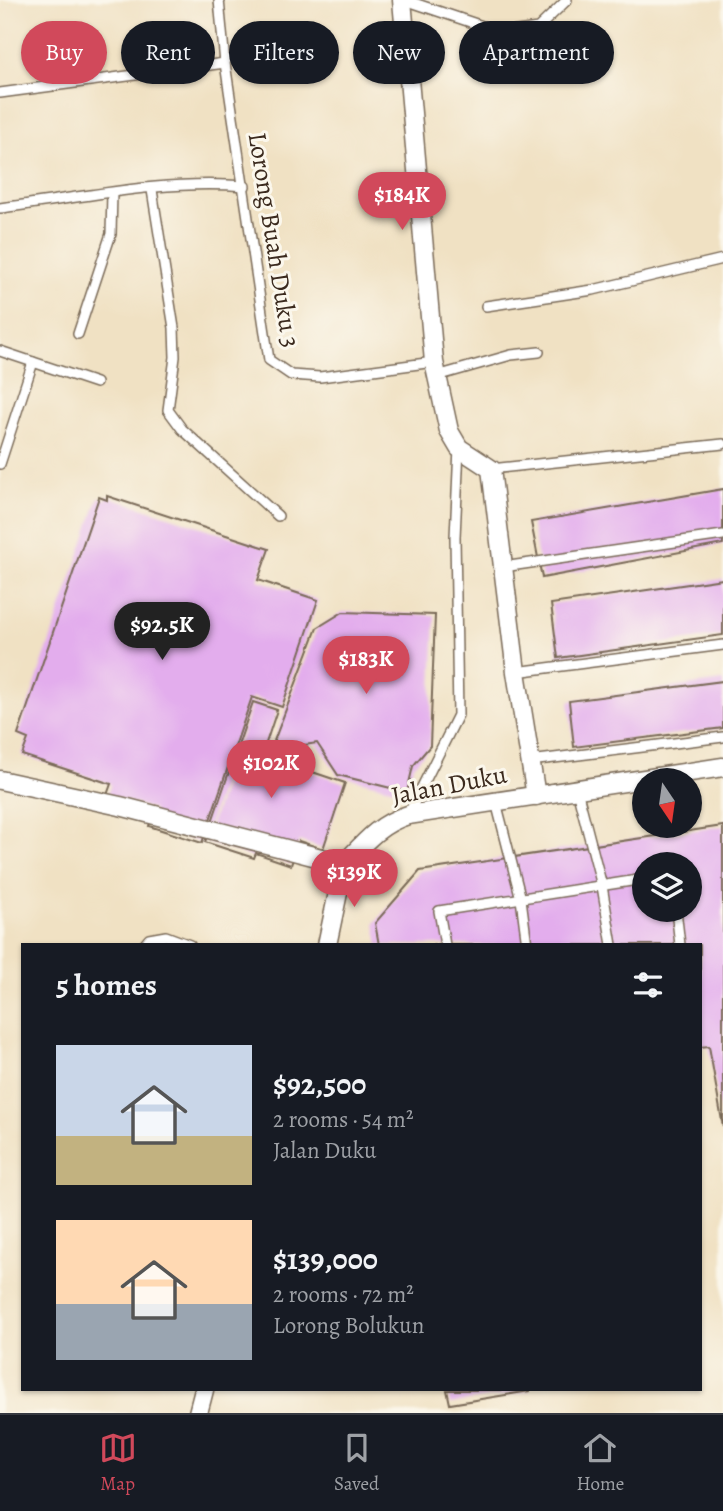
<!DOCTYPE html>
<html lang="en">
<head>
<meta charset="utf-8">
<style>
  :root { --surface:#171b24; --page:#242831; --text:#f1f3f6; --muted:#9ea1a6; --line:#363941; --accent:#d1495b }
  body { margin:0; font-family:Alegreya,serif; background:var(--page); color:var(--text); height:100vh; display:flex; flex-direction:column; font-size:26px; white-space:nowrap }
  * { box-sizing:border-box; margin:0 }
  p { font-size:23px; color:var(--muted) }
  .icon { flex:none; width:38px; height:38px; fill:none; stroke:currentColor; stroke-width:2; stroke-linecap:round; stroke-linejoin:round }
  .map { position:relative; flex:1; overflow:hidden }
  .sheet { position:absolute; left:21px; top:943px; width:681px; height:448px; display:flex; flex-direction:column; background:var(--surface); border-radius:0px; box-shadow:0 2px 5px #0004 }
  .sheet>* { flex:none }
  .guide { position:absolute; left:21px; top:21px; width:682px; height:63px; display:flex; gap:14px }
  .needle { width:46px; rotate:167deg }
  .controls { position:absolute; left:632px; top:768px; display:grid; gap:14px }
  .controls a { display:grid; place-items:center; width:70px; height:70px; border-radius:50%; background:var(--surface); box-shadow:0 2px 5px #0004; font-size:35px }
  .price { position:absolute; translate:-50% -60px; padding:0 16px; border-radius:24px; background:var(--accent); color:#fff; font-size:23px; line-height:46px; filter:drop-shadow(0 2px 4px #0008) }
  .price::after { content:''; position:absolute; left:50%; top:42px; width:21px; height:16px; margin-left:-10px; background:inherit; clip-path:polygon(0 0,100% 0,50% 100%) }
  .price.active { background:#222; color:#fff }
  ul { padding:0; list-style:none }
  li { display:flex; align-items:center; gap:21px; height:175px; padding:0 35px }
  li span { display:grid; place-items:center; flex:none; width:196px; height:140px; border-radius:0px; color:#555 }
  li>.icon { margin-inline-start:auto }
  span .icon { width:84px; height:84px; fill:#fffc; stroke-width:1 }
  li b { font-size:30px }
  h2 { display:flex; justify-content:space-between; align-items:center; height:84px; padding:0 35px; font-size:30px }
  .pill { padding:0 24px; border-radius:32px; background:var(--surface); box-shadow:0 2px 5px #0004; font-size:24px; line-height:63px }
  .pill.active { background:var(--accent); color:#fff }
  .tab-bar { display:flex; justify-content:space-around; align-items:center; height:98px; border-top:2px solid var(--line); background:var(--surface); font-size:19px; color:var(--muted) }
  .tab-bar a { display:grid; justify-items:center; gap:4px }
  .tab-bar .active { color:var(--accent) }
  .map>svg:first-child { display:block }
  .building { fill:#e3aded; fill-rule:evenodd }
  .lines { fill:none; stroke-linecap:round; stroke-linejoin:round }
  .service-casing { stroke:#7a6a58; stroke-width:12 }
  .minor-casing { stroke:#7a6a58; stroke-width:21 }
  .service { stroke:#fff; stroke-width:9 }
  .minor { stroke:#fff; stroke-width:18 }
  .labels { text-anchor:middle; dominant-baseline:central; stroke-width:6; stroke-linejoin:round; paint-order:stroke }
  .street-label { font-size:26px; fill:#3b2a1e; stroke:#fbf7ec }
</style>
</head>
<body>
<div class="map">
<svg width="723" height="1413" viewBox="0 0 723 1413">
  <rect width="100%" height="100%" fill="#fbf7ec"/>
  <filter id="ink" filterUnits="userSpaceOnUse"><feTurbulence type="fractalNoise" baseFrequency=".0143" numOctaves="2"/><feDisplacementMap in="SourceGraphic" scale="14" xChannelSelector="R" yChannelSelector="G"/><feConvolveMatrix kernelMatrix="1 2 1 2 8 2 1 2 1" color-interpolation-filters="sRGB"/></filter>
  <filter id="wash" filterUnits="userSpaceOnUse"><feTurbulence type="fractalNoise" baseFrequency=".00686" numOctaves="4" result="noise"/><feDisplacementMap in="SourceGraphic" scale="28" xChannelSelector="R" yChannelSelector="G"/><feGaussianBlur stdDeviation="1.57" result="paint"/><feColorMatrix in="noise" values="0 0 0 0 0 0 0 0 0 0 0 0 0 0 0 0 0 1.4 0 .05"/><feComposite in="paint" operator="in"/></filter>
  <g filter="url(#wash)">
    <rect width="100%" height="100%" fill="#f0e1c3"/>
    <g id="blocks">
      <!-- building -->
      <g class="building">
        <path d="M723,489V544L542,578L531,522Z"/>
        <path d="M107,496L269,549L258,580L318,600L282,707L252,697L202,843L149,826L154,810L107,795L111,784L22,755L28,739L18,735L99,497L107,500Z"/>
        <path d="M723,579V635L558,658L551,604Z"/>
        <path d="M343,612L435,615L430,746L413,766L407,792L338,775L317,743L291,747L274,741L317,628Z"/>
        <path d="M723,681V728L574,747L569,701Z"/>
        <path d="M253,702L277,710L262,755L345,783L323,849L299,841L291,865L256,853L254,858L205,842Z"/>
        <path d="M723,826V1127L709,1046L700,1047V945H379L375,923L420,871ZM644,864H690V910H644Z"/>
        <path d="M447,1390H530V1391L450,1404Z"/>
      </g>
    </g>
  </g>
  <g filter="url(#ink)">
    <use href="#blocks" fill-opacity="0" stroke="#7a6a58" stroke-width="2"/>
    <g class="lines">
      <!-- service casing -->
      <g class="service-casing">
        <g id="service">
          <path d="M219,0L225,63L269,360L291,375L320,377L434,362"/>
          <path d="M405,0L503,33L538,28L567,0"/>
          <path d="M0,93L225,63"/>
          <path d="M152,190L174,328L175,357L168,410L182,429L278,516"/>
          <path d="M0,208C80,198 164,179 245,186"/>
          <path d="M486,306L593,290L723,259"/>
          <path d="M78,334L111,234L112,193"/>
          <path d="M0,351L96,383"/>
          <path d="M437,376L511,355L539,352"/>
          <path d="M0,464L33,362"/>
          <path d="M491,469L723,444"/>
          <path d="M503,567L723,535"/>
          <path d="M516,672L723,645"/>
          <path d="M530,761L723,737"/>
          <path d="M577,790L602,886L612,945"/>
          <path d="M496,802L521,899L527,945"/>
          <path d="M408,815L458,715L455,537L459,448"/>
          <path d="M676,910L680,945"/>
          <path d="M144,945L149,939L166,936L190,945"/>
          <path d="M445,945L439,911L644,879"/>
        </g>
      </g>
      <!-- minor casing -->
      <g class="minor-casing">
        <g id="minor">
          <path d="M402,0L434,362L449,431L459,448L491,469L516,672L536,796"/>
          <path d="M0,780L120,806L344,864C364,843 379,824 408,815L723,767"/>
          <path d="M327,945L344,864"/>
          <path d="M198,1413L204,1390"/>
        </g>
      </g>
      <!-- service -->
      <use href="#service" class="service"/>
      <!-- minor -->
      <use href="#minor" class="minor"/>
    </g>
  </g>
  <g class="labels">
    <!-- street labels -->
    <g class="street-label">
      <text transform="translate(274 240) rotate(81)">Lorong Buah Duku 3</text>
      <text transform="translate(449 785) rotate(-11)">Jalan Duku</text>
    </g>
  </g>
</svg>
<div class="controls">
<a><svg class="needle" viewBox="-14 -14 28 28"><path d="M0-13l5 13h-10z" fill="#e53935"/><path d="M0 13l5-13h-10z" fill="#9ea1a6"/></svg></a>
<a><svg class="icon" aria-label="layers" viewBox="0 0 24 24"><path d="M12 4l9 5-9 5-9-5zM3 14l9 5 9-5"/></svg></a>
</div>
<b class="price" style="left:402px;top:232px">$184K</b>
<b class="price active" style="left:162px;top:662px">$92.5K</b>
<b class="price" style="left:366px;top:696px">$183K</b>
<b class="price" style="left:271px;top:800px">$102K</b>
<b class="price" style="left:354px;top:909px">$139K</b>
<div class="guide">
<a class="pill active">Buy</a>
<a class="pill">Rent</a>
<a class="pill">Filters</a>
<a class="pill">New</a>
<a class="pill">Apartment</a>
</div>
<section class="sheet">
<h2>5 homes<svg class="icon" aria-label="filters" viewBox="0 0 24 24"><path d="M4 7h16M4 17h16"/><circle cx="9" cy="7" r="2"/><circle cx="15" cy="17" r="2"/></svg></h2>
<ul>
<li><span style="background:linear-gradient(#c9d6e8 65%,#c2b280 0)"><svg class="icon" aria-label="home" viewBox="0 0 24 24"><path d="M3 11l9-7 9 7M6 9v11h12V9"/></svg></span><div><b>$92,500</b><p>2 rooms · 54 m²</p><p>Jalan Duku</p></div></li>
<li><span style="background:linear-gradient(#ffd9b3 60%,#9aa5b1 0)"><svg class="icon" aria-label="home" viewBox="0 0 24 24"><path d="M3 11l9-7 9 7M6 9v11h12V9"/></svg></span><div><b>$139,000</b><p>2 rooms · 72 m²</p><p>Lorong Bolukun</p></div></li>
</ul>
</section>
</div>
<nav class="tab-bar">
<a class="active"><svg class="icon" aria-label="map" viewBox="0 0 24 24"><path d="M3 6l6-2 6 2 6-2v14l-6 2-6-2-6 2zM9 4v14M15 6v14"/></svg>Map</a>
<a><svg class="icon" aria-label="saved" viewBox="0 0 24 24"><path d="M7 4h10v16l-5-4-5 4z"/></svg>Saved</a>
<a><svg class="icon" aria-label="home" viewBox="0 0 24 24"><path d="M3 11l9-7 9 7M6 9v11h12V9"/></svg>Home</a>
</nav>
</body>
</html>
